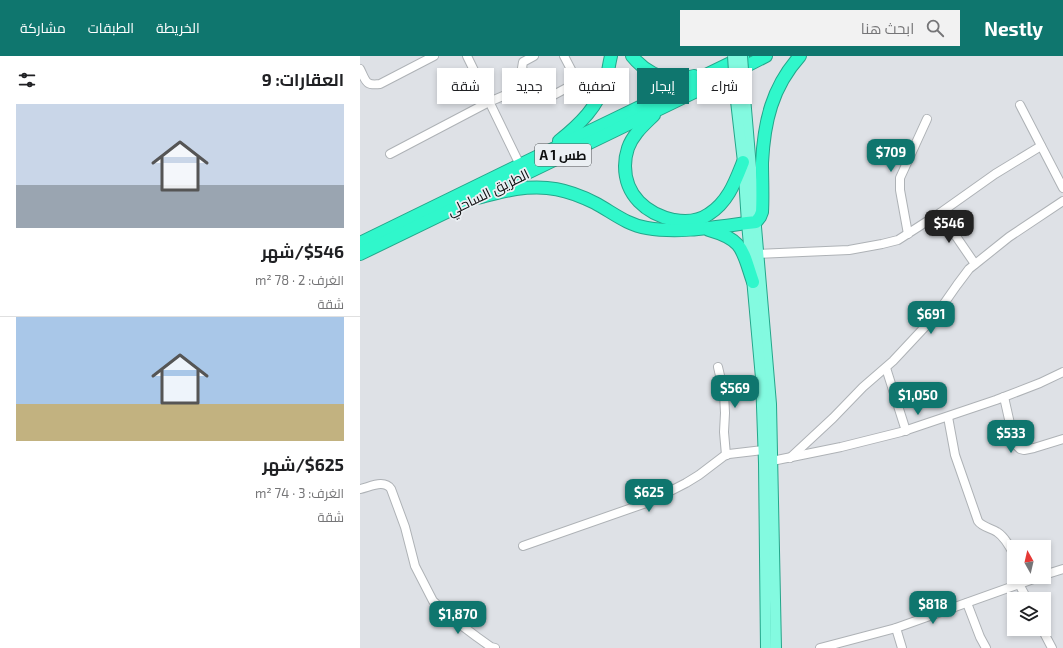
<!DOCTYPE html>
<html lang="ar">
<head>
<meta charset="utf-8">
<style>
  :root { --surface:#fff; --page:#f2f2f2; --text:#202124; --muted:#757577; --line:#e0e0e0; --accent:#0f766e }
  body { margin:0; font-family:"Exo 2",Cairo,sans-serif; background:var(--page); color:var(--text); direction:rtl; height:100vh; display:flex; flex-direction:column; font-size:15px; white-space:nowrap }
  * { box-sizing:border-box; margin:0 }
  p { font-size:13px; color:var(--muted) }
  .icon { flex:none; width:22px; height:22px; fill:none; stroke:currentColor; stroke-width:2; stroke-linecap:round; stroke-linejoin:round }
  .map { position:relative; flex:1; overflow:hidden; direction:ltr }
  .side { display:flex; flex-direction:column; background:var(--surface); width:360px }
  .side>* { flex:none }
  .guide { position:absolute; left:12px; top:12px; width:380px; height:36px; direction:rtl; display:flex; gap:8px }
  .needle { width:26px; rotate:352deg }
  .buttons { position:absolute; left:647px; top:484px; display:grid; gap:8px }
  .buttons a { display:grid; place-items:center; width:44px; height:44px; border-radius:0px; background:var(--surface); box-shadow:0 2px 6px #0003; font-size:20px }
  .price { position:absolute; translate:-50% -34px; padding:0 9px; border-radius:8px; background:var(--accent); color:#fff; font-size:13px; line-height:26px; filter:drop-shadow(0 1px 2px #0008) }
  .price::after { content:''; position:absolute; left:50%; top:24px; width:12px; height:9px; margin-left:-6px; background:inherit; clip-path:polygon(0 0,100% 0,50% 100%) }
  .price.active { background:#222; color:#fff }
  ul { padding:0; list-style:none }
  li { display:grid; align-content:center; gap:8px; height:212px; padding:0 16px }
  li+li { border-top:1px solid var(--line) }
  li span { display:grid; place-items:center; height:124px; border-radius:0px; color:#555 }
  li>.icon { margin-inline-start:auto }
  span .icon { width:72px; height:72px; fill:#fffc; stroke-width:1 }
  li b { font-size:17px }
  h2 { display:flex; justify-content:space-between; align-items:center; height:48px; padding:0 16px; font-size:17px }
  .pill { padding:0 14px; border-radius:0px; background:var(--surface); box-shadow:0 2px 6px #0003; font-size:14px; line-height:36px }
  .pill.active { background:var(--accent); color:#fff }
  header { display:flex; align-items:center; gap:24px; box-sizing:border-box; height:56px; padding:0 20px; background:var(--accent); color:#fff }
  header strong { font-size:19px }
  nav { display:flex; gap:22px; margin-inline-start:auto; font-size:14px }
  .search { width:280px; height:36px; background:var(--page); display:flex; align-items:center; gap:10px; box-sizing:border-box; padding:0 14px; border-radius:0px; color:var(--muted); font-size:15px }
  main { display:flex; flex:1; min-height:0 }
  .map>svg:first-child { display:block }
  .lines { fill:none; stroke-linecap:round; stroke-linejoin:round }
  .minor-casing { stroke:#aeb2b6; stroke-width:10 }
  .major-casing { stroke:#24a68a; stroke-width:12 }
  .highway-casing { stroke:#24a68a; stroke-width:14 }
  .minor { stroke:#fff; stroke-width:8 }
  .major { stroke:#83fae0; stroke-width:10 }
  .highway { stroke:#30f7cb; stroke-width:12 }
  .major-bridge-casing { stroke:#24a68a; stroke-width:12; stroke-linecap:butt }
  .major-bridge { stroke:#83fae0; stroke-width:10 }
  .labels { text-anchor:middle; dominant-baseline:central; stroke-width:3.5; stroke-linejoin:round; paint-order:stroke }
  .shield { fill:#ebeff3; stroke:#505254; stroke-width:1 }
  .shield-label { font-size:13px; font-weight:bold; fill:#0e0f10 }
  .street-label { font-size:14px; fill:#0e0f10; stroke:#ebeff3 }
</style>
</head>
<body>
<header>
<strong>Nestly</strong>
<div class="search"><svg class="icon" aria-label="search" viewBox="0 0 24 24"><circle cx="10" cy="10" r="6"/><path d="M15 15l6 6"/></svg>ابحث هنا</div>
<nav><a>الخريطة</a><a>الطبقات</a><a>مشاركة</a></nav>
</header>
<main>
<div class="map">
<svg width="703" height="592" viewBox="0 0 703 592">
  <rect width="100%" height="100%" fill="#dee1e6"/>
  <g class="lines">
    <!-- minor casing -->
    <g class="minor-casing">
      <g id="minor">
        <path d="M107,0L160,109"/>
        <path d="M0,13C6,25 5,30 20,28L74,0"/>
        <path d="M171,28L162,12L163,6L174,0"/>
        <path d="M660,49L703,132"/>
        <path d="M30,98L129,46L171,28C176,37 177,43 188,42L216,27V23L204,0"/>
        <path d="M580,157L615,208"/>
        <path d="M548,178L540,134V122L567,63"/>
        <path d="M398,198L489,194L522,188L538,184L580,157L635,118L681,90"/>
        <path d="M358,311L364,337L365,357L364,376L366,399"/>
        <path d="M526,312L546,375"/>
        <path d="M644,341L653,381L657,390L660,393L664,394L674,392L703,383"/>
        <path d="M588,361L595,399L618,465C622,471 631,472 637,476C645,481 650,491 654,499"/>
        <path d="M430,402L473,362L503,331L533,305L576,259L597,229L609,213L649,181L703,145"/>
        <path d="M412,405L481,391L541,376L636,344L680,327L703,316"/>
        <path d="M0,433C10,431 24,423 31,433L45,471L55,510L73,545L89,560L117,581L131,591L135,592"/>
        <path d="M163,490L289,446L326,427L339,419L364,400L369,398L403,394"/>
        <path d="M684,519L703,513"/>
        <path d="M659,528L667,543"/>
        <path d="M607,547L620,581L626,592"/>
        <path d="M536,572L542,592"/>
        <path d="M682,573L692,592"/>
        <path d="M460,592L536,572L679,521"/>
      </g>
    </g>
    <!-- major casing -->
    <g class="major-casing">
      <g id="major">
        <path d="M385,41L411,348L416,592"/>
        <path d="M376,45L383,106L387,167L401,322L404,407L406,592"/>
      </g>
    </g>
    <!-- highway casing -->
    <g class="highway-casing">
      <g id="highway">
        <path d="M272,0C283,14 301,24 318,23C324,23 329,21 334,20"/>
        <path d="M294,59C284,69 273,78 268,92C266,98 265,104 265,110C265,139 286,158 314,164C325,166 339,165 349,158C368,146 375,126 383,106"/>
        <path d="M199,85C220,68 238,51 246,24C248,17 249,8 251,0"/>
        <path d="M117,142C130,139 143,135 156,133C187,129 207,133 235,147C252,156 267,169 287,172C321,178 361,170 396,166L400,161L402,156C403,139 402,123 402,107C404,66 412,31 440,0"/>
        <path d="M349,174C384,184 382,194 393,226"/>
        <path d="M0,187C127,124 256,63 383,1"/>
        <path d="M0,198L353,27L406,0"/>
      </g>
    </g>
    <!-- minor -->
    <use href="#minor" class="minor"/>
    <!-- major -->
    <use href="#major" class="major"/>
    <!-- highway -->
    <use href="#highway" class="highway"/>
    <!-- major-bridge casing -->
    <g class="major-bridge-casing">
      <g id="major-bridge">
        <path d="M373,0L376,45"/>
        <path d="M382,0L385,41"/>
      </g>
    </g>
    <!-- major-bridge -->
    <use href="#major-bridge" class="major-bridge"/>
  </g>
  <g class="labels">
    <!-- shield labels -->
    <rect class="shield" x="175" y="88" width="56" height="22" rx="3"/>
    <g class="shield-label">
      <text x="203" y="99">A 1 طس</text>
    </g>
    <!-- street labels -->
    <g class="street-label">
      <text transform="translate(128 136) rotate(-26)">الطريق الساحلي</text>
    </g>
  </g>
</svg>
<div class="buttons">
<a><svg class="needle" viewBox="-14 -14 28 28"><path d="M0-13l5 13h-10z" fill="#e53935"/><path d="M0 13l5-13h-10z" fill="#757577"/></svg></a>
<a><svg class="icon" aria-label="layers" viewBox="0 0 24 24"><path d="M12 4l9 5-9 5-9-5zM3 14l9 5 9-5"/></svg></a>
</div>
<b class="price" style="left:531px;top:117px">$709</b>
<b class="price active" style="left:589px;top:188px">$546</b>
<b class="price" style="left:571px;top:279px">$691</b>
<b class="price" style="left:375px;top:353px">$569</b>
<b class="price" style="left:558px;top:360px">$1,050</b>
<b class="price" style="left:651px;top:398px">$533</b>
<b class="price" style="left:289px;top:457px">$625</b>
<b class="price" style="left:573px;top:569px">$818</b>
<b class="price" style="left:98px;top:579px">$1,870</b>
<div class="guide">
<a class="pill">شراء</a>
<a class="pill active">إيجار</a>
<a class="pill">تصفية</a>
<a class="pill">جديد</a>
<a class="pill">شقة</a>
</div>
</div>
<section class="side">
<h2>العقارات: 9<svg class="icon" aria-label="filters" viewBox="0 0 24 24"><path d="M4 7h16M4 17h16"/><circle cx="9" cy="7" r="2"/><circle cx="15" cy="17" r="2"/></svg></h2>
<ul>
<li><span style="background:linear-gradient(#c9d6e8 65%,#9aa5b1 0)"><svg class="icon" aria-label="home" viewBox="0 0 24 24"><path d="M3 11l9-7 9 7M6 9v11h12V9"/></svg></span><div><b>$546/شهر</b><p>الغرف: 2 · 78 m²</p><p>شقة</p></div></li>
<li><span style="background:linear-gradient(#a9c7e8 70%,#c2b280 0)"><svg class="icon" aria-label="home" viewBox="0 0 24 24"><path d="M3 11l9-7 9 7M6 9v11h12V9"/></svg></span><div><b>$625/شهر</b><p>الغرف: 3 · 74 m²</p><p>شقة</p></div></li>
</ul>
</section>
</main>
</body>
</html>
